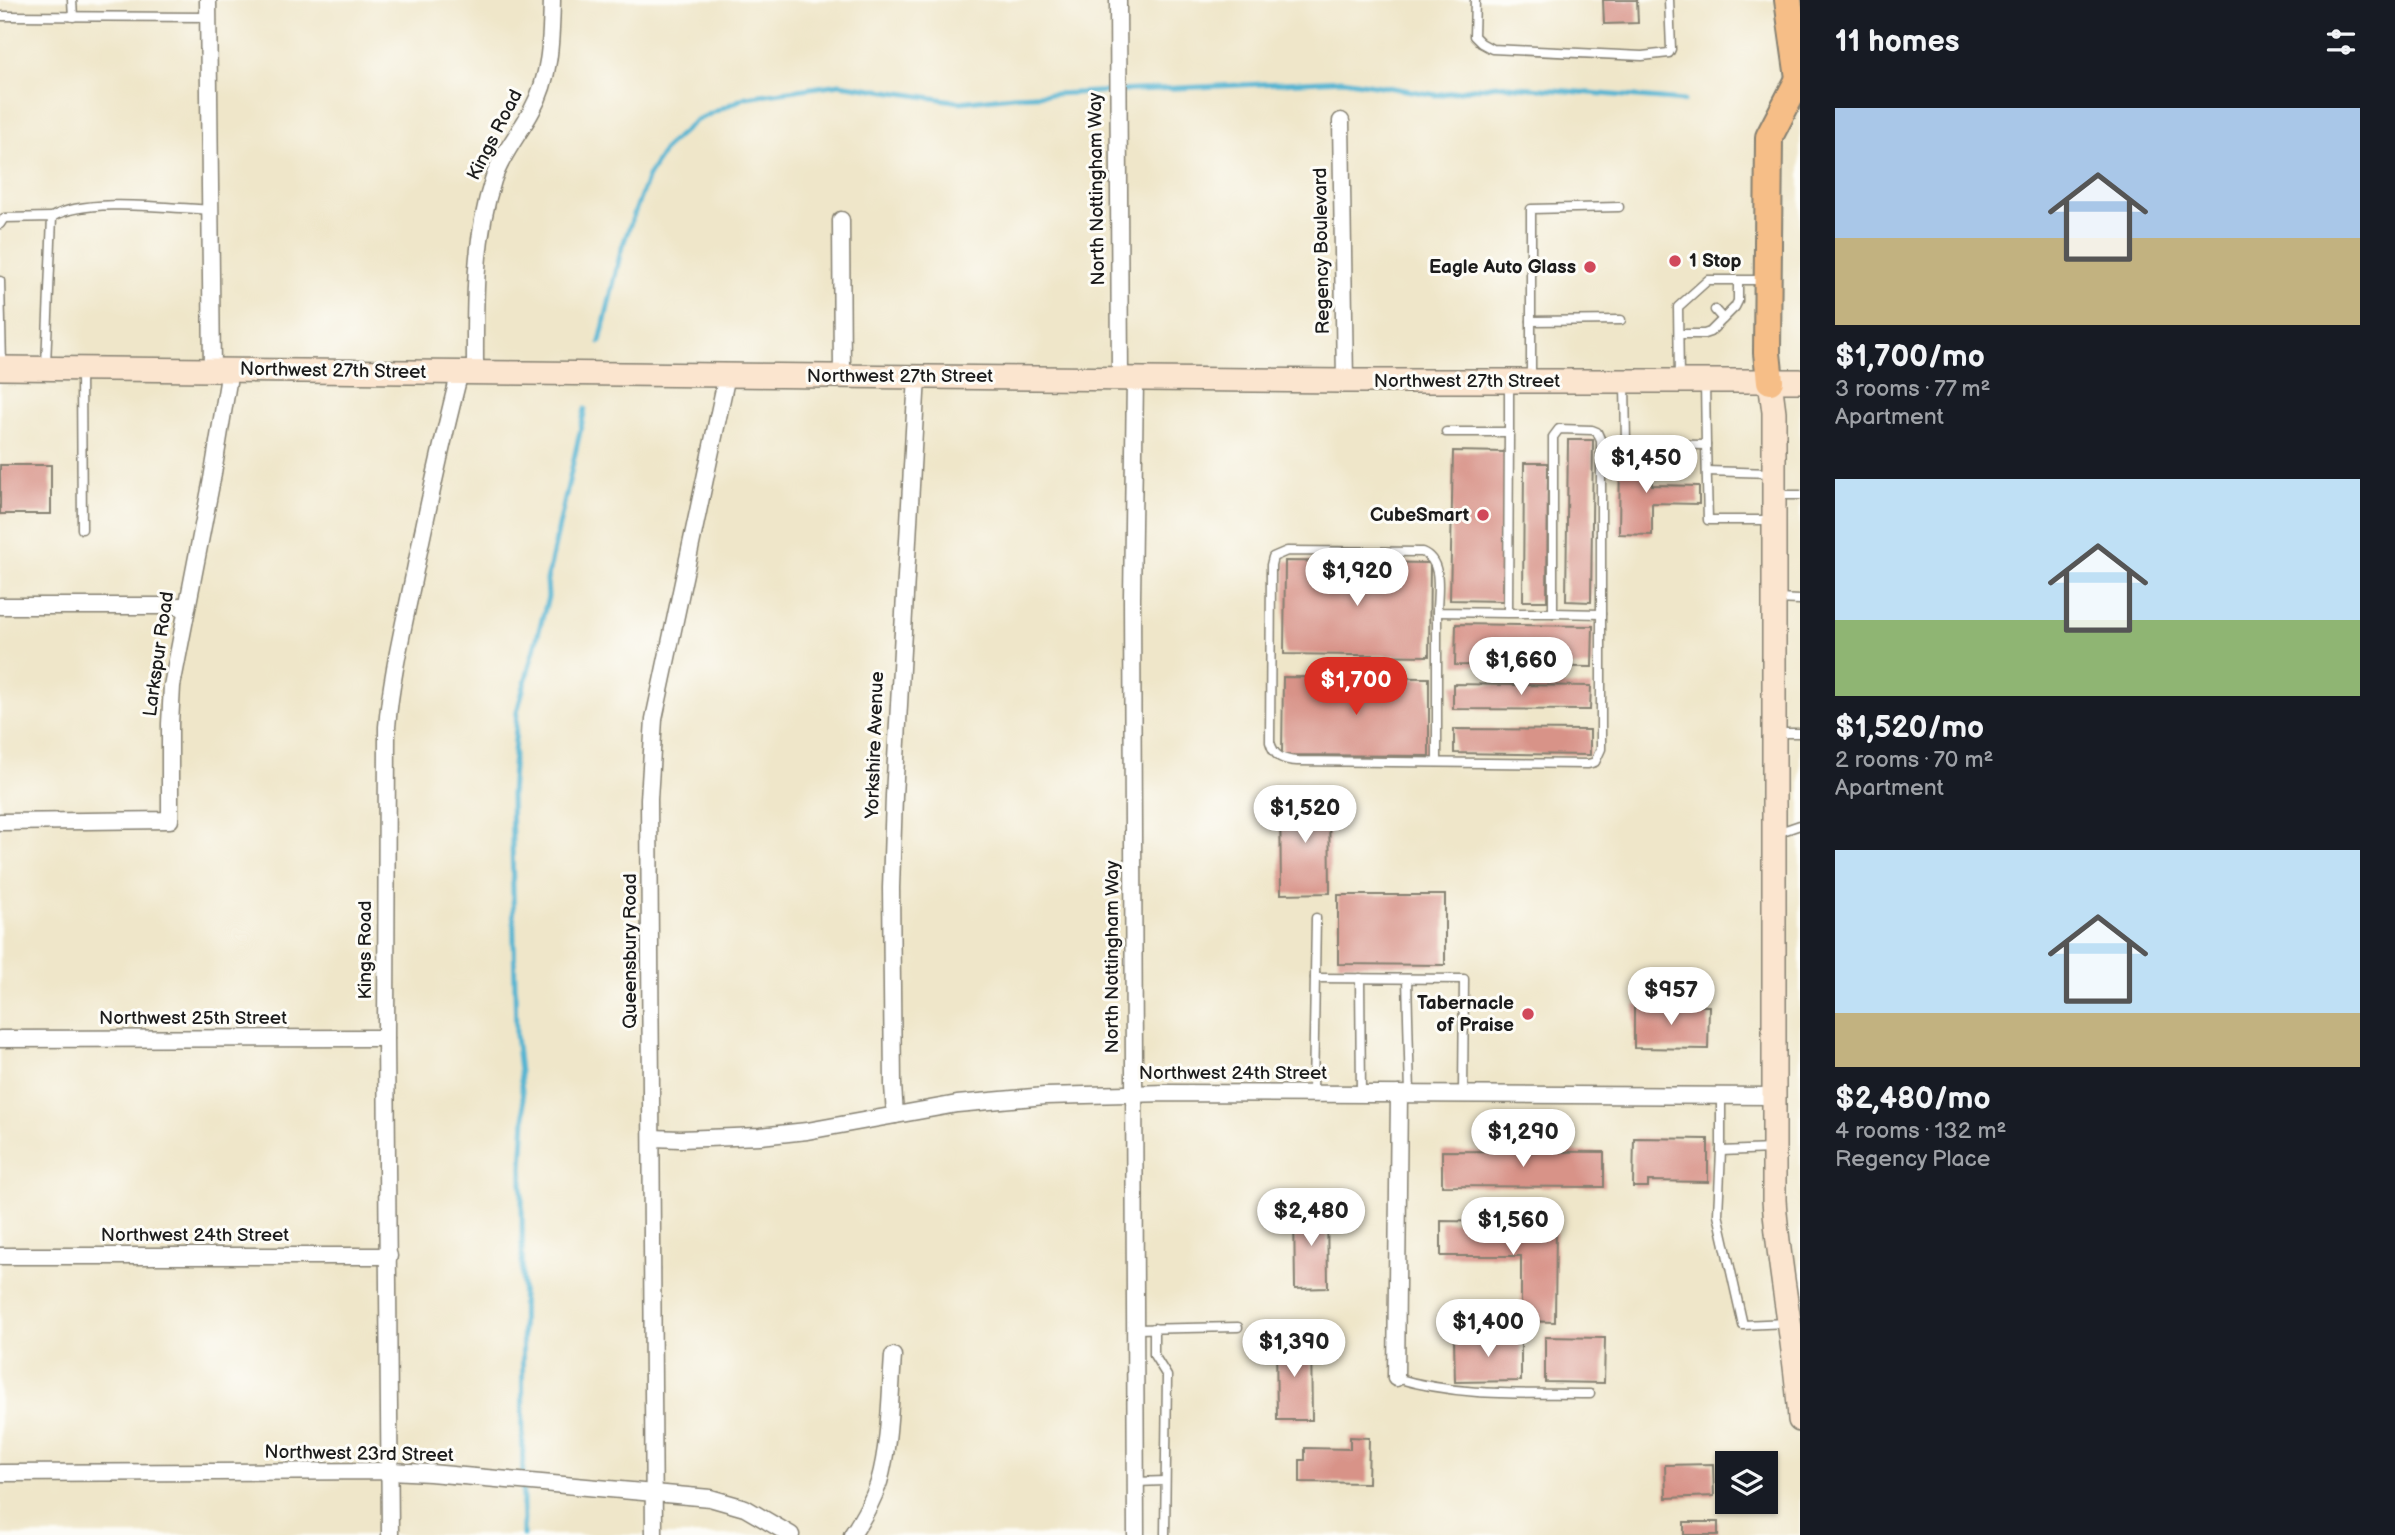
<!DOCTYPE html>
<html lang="en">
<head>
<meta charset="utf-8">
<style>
  :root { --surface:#171b24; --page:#242831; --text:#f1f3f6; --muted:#9ea1a6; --accent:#d93025 }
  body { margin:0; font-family:"Balsamiq Sans",sans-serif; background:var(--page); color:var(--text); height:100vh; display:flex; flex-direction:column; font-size:26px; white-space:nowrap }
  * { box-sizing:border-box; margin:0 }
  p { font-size:23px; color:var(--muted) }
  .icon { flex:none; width:38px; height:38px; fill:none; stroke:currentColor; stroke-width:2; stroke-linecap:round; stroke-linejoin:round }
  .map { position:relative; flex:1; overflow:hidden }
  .sheet { display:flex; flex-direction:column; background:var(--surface); width:595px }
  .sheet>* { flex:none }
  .controls { position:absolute; left:1715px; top:1451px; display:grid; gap:14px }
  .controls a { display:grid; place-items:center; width:63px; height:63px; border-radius:0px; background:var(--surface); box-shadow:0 2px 5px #0004; font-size:35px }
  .price { position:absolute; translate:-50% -60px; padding:0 16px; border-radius:24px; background:#fff; color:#222; font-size:23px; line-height:46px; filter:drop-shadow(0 2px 4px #0008) }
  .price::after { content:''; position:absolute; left:50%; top:42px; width:21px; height:16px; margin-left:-10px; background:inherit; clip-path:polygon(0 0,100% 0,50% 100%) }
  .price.current { background:var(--accent); color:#fff }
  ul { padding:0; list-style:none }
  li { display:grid; align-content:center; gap:14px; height:371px; padding:0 35px }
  li span { display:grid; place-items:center; height:217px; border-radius:0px; color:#555 }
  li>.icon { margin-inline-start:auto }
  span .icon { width:126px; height:126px; fill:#fffc; stroke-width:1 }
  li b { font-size:30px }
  h2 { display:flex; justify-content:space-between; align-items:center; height:84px; padding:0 35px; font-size:30px }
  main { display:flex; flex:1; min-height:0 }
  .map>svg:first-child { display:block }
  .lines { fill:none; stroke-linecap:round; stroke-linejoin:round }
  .stream { stroke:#52b4d1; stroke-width:5 }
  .building { fill:#d89388 }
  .lane-casing { stroke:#868172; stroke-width:11 }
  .street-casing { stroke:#868172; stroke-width:19 }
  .secondary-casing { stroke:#868172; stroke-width:26 }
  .primary-casing { stroke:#868172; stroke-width:30 }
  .lane { stroke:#fff; stroke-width:8 }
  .street { stroke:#fff; stroke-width:16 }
  .secondary { stroke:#fbe5cf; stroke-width:23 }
  .primary { stroke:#f6be87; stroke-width:26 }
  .poi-dot { fill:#d1495b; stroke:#fdfcf7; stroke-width:2.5 }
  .labels { text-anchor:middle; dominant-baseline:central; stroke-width:6; stroke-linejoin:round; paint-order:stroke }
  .street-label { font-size:19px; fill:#1c1c1c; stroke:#fdfcf7 }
  .poi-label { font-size:19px; font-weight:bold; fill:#1c1c1c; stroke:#fdfcf7; text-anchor:end }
</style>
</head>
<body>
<main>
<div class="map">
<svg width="1800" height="1535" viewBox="0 0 1800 1535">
  <rect width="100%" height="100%" fill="#fdfcf7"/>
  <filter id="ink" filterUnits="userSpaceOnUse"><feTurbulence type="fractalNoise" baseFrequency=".0143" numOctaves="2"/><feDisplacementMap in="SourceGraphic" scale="14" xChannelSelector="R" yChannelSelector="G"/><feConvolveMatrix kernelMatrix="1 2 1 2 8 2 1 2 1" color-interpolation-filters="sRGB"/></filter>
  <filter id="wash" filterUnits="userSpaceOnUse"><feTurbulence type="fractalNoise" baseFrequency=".00686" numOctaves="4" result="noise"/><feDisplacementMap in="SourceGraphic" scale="28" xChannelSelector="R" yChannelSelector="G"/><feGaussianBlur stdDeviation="1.57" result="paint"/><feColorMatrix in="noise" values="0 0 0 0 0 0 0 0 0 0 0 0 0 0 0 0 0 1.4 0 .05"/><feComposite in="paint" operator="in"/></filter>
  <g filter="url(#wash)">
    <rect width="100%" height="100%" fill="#efe6c9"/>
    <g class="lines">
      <!-- stream -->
      <g class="stream">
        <path d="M600,342L621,250L648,176L666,147L695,121L746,97L840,84L960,102L1013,96L1343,80L1436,95L1496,85L1684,101"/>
        <path d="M523,1535L522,1168L525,1118L516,1035L511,795L517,712L548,597L547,580L585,409"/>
      </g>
    </g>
    <g id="blocks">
      <!-- building -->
      <g class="building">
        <path d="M1603,0H1637L1638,23L1604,24Z"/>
        <path d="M1568,440H1593L1591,602L1566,601Z"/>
        <path d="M1453,451L1506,452L1503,601L1450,600Z"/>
        <path d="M1620,455H1652V485L1699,486V504L1652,503V535L1619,534Z"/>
        <path d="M1524,463H1548L1547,601H1523Z"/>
        <rect x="0" y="465" width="51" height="49"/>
        <path d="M1285,561L1430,563L1429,656L1284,654Z"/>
        <path d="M1456,624L1593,626L1592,667L1455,665Z"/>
        <path d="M1283,677L1429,678V756L1282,755Z"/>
        <path d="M1453,684L1591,686L1590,710L1453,709Z"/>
        <path d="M1454,729L1590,730V755L1454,753Z"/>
        <path d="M1329,796L1330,893L1281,894L1280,797Z"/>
        <path d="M1338,895H1445V965L1338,964Z"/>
        <path d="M1634,1005L1709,1006L1708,1049L1634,1048Z"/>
        <path d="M1634,1138L1708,1139V1182L1648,1181V1187H1633Z"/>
        <path d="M1442,1151L1604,1152V1187L1442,1186Z"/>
        <path d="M1327,1206L1328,1288L1295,1289L1294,1207Z"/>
        <path d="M1441,1221L1556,1223L1555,1322L1521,1321V1256H1441Z"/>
        <path d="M1521,1336V1381L1455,1382L1454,1337Z"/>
        <path d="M1545,1337L1605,1338L1604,1383L1545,1382Z"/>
        <path d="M1276,1338H1311L1312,1420H1277Z"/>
        <path d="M1350,1437L1369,1438L1368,1483L1300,1482V1460H1305V1448L1350,1449Z"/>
        <path d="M1713,1464L1714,1496L1666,1498L1665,1465Z"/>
        <rect x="1684" y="1522" width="34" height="13"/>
      </g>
    </g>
  </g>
  <g filter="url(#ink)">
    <use href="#blocks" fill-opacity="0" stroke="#868172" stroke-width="2"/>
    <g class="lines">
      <!-- lane casing -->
      <g class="lane-casing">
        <g id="lane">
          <path d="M72,0L73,17"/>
          <path d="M1475,0L1474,36L1481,43L1492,49L1642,56L1669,53L1671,49L1669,0"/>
          <path d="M0,16L209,17"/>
          <path d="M52,217C85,197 170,208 211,210"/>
          <path d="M0,224L4,218L52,217L46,365"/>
          <path d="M0,281L2,365"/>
          <path d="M1715,310L1723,319"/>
          <path d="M1531,321L1621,320"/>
          <path d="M1679,334H1704L1710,332L1735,307L1738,301V281"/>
          <path d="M81,372L82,529"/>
          <path d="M1531,378V209L1619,207"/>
          <path d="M1679,379L1678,307L1708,280H1764"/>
          <path d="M1625,383L1626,444L1706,445L1705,382"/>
          <path d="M1446,432H1509V384"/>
          <path d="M1706,445L1708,520H1773"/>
          <path d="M1707,471L1771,473"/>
          <path d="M1775,495H1800"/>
          <path d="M1775,599L1800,600"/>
          <path d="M1508,613H1553V437L1559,429L1592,430L1597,432L1601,441V749L1595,762L1588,764L1297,761C1283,760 1274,757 1270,742L1271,565L1273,557L1287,551L1422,552C1444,561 1437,592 1437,612L1508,613L1509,432"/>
          <path d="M1553,613L1601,614"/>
          <path d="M1777,733H1800"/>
          <path d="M1437,762V612"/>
          <path d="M1777,833L1800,825"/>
          <path d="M1315,978L1464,979L1463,1094"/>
          <path d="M1360,978L1361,1094"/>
          <path d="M1407,979L1410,1094"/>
          <path d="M1313,1093L1316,918"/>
          <path d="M1721,1096V1151L1772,1149"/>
          <path d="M1721,1151L1718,1214L1743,1325L1787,1323"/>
          <path d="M1154,1328V1355L1167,1376L1165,1535"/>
          <path d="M1135,1329L1238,1327"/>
          <path d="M1396,1378C1459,1397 1524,1393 1590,1394"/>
          <path d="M1136,1482L1165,1481"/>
        </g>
      </g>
      <!-- street casing -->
      <g class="street-casing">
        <g id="street">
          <path d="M208,0L212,370"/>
          <path d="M1118,0L1120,379"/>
          <path d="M1341,121L1345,381"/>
          <path d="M841,220L842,376"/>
          <path d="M475,373C475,309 473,242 493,180C501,155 520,133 532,110C551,76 551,38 552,0"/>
          <path d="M1135,379L1132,599L1136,1535"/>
          <path d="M0,606H186"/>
          <path d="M0,822L170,820V724L172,686L212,479L230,370"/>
          <path d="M0,1039L386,1038"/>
          <path d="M895,1115L893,1085L891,888L894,796L917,376"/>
          <path d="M652,1138L680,1139L760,1136L807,1131L957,1104L1045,1096L1167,1093L1774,1096"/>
          <path d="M0,1256H389"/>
          <path d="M1396,1378L1399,1094"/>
          <path d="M0,1473L390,1471L430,1473L710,1498L745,1508L791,1535"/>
          <path d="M390,1535L386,1038L387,727C391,678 403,629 413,580C427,511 442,441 460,372"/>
          <path d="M654,1535L649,799L654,719L727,375"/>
          <path d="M852,1535C863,1518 873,1501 879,1482C890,1444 890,1396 893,1356"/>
        </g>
      </g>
      <!-- secondary casing -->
      <g class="secondary-casing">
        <g id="secondary">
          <path d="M0,368L1345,381H1800"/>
          <path d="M1770,381L1774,412V1200C1779,1274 1796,1346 1800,1420"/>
        </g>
      </g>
      <!-- primary casing -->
      <g class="primary-casing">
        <g id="primary">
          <path d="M1788,0L1800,85"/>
          <path d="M1770,381L1767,353L1769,137L1799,79"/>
        </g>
      </g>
      <!-- lane -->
      <use href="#lane" class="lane"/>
      <!-- street -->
      <use href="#street" class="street"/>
      <!-- secondary -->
      <use href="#secondary" class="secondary"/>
      <!-- primary -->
      <use href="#primary" class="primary"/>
    </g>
  </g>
  <!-- markers -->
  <g class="poi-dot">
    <circle cx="1675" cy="261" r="7"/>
    <circle cx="1590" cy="267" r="7"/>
    <circle cx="1483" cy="515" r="7"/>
    <circle cx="1528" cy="1014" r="7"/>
  </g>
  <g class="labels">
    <!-- street labels -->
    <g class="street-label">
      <text transform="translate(495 135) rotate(-63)">Kings Road</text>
      <text transform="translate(1097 189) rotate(-91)">North Nottingham Way</text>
      <text transform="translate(1322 251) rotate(-91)">Regency Boulevard</text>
      <text transform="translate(333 371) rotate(1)">Northwest 27th Street</text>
      <text x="900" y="376">Northwest 27th Street</text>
      <text x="1467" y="381">Northwest 27th Street</text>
      <text transform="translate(159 654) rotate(-82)">Larkspur Road</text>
      <text transform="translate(875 745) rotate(-88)">Yorkshire Avenue</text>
      <text transform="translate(365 950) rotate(-90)">Kings Road</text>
      <text transform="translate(630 951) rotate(-90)">Queensbury Road</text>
      <text transform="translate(1112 957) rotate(-90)">North Nottingham Way</text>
      <text x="193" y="1018">Northwest 25th Street</text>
      <text x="1233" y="1073">Northwest 24th Street</text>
      <text x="195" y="1235">Northwest 24th Street</text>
      <text transform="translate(359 1454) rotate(1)">Northwest 23rd Street</text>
    </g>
    <!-- poi labels -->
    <g class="poi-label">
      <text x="1689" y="261" text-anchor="start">1 Stop</text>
      <text x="1576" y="267">Eagle Auto Glass</text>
      <text x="1469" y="515">CubeSmart</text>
      <text x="1514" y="1003">Tabernacle<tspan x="1514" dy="22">of Praise</tspan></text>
    </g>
  </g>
</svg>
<div class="controls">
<a><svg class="icon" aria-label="layers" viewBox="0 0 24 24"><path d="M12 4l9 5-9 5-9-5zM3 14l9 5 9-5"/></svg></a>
</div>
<b class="price" style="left:1646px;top:495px">$1,450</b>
<b class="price" style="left:1357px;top:608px">$1,920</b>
<b class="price" style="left:1521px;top:697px">$1,660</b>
<b class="price current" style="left:1356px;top:717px">$1,700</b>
<b class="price" style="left:1305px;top:845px">$1,520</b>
<b class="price" style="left:1671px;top:1027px">$957</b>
<b class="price" style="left:1523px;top:1169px">$1,290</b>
<b class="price" style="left:1311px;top:1248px">$2,480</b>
<b class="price" style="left:1513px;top:1257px">$1,560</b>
<b class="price" style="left:1488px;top:1359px">$1,400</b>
<b class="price" style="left:1294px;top:1379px">$1,390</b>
</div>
<section class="sheet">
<h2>11 homes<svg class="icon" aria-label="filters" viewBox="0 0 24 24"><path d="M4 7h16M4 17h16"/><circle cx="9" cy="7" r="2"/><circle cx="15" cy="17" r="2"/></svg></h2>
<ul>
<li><span style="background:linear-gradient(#a9c7e8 60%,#c2b280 0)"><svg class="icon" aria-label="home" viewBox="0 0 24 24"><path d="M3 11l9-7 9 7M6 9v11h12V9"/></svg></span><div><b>$1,700/mo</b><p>3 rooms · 77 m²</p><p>Apartment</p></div></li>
<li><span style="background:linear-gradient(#bfe0f5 65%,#8fb573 0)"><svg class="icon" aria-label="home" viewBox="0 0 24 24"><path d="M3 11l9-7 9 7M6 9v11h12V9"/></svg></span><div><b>$1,520/mo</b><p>2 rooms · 70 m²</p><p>Apartment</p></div></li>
<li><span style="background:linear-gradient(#bfe0f5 75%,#c2b280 0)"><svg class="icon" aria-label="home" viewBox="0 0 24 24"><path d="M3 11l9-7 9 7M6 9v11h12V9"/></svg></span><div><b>$2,480/mo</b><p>4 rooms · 132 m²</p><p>Regency Place</p></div></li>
</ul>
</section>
</main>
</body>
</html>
